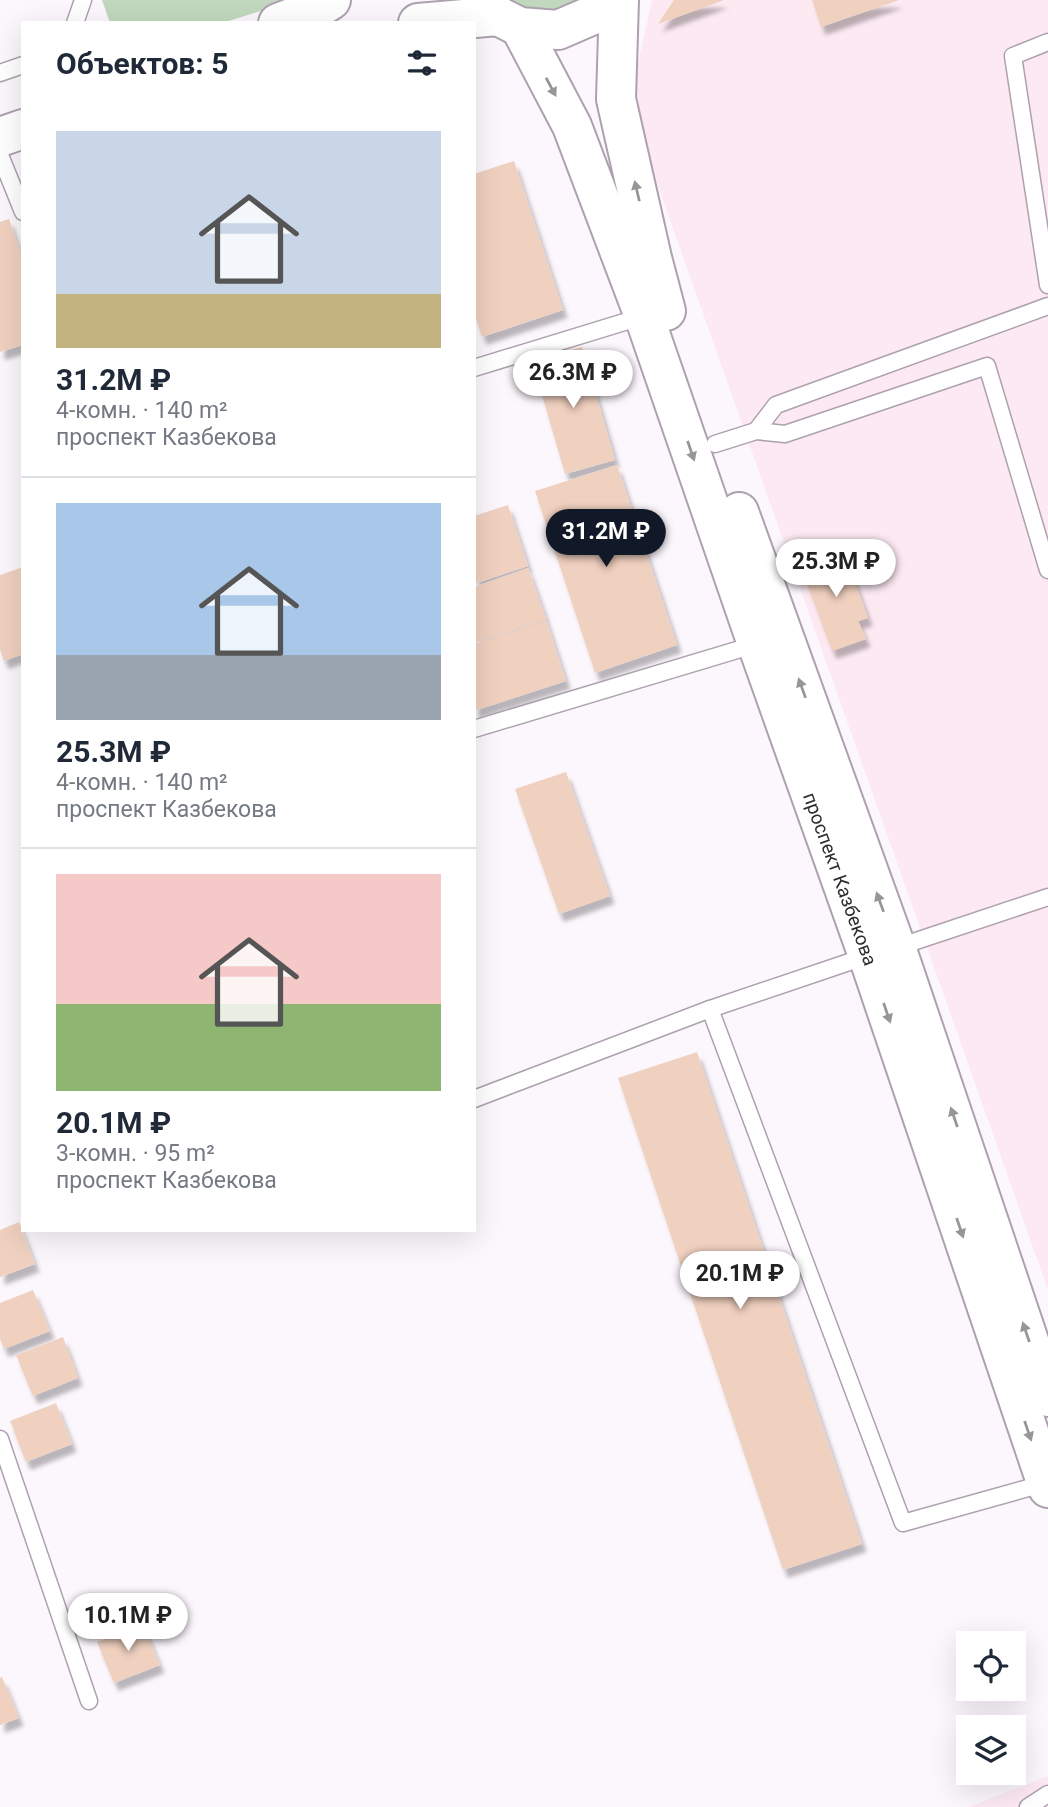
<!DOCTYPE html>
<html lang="ru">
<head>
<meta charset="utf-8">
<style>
  :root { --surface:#fff; --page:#f6f6f7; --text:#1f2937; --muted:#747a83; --line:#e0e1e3; --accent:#111827 }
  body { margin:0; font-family:Roboto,sans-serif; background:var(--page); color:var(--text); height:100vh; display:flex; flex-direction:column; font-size:26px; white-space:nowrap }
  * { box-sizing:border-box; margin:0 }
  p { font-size:23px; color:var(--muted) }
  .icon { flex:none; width:38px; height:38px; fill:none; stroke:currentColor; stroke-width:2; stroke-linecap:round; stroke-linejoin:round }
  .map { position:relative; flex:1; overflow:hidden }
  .sheet { position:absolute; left:21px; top:21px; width:455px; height:1211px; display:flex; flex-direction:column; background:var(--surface); border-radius:0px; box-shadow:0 7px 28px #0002 }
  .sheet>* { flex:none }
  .buttons { position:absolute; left:956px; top:1631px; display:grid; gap:14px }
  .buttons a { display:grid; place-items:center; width:70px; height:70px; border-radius:0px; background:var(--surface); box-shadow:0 7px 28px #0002; font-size:35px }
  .price { position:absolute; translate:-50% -60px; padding:0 16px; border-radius:24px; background:#fff; color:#222; font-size:23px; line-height:46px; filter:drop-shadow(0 2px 4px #0008) }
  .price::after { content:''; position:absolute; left:50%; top:42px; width:21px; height:16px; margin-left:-10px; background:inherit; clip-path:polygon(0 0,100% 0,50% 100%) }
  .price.on { background:var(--accent); color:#fff }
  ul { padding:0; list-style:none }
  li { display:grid; align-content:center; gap:14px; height:371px; padding:0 35px }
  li+li { border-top:2px solid var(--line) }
  li span { display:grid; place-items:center; height:217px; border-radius:0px; color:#555 }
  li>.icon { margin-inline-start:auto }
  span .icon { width:126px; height:126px; fill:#fffc; stroke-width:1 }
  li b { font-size:30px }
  h2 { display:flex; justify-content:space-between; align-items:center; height:84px; padding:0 35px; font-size:30px }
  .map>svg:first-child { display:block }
  .industrial { fill:#fde9f2 }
  .green { fill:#c2d8be }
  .building { fill:#f0d0bf; filter:url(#shadow) }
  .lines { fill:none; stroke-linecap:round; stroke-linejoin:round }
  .lane-casing { stroke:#ada1af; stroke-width:19 }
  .highway-casing { stroke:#ada1af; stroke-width:42 }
  .lane { stroke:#fff; stroke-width:16 }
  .highway { stroke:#fff; stroke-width:38 }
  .oneway { fill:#989598 }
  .labels { text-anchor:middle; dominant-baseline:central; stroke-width:6; stroke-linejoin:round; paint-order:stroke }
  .street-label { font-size:19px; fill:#302b31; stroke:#fff }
</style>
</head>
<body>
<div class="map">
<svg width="1048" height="1807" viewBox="0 0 1048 1807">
  <defs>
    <filter id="shadow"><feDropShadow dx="4.5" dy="8" stdDeviation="2" flood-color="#0004"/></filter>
  </defs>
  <rect width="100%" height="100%" fill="#fcf7fd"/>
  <!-- industrial -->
  <g class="industrial">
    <path d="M652,0H1048V1290L629,104Z"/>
    <path d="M1048,1776V1807H969Z"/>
  </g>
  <!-- green -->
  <g class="green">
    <path d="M102,0H296L222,23H110Z"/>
    <path d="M501,0H591L563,15H531Z"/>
  </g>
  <!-- building -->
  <g class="building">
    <path d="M674,0H724L658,24Z"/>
    <path d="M812,0H899L821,27Z"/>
    <path d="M514,161L563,310L482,337L474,313V174Z"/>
    <path d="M9,219L23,260V345L0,352V222Z"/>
    <path d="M582,347L615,460L565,474L532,361Z"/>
    <path d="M617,465L677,645L595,673L535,491Z"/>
    <path d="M508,505L528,566L474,584V516Z"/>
    <path d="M843,550L868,618L858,621L866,639L832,651L800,565Z"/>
    <path d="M23,567V654L4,661L0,650V575Z"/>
    <path d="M528,568L546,619L474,643V587Z"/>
    <path d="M546,620L566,681L474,711V644Z"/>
    <path d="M566,772L610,896L559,914L515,789Z"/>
    <path d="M697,1052L862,1544L783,1570L618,1078Z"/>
    <path d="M19,1222L35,1264L0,1277V1230Z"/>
    <path d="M33,1290L50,1331L4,1349L0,1339V1303Z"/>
    <path d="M63,1337L78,1378L33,1396L16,1355Z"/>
    <path d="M56,1403L72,1444L26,1462L10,1421Z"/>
    <path d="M143,1624L160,1665L114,1683L97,1642Z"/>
    <path d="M2,1677L19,1718L0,1725V1678Z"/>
  </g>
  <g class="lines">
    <!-- lane casing -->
    <g class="lane-casing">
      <g id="lane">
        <path d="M75,23L83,0"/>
        <path d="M1048,42L1013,56L1048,285"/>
        <path d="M0,73L23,65"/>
        <path d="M0,155L23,212"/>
        <path d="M474,368L644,316"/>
        <path d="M756,431L776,405L1048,306"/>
        <path d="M715,444L756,431L785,434L987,366L1048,570"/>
        <path d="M474,729L757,644"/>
        <path d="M895,948L1048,897"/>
        <path d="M710,1009L903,1523L1046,1483"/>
        <path d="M474,1099L710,1009L870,955"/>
        <path d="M0,1439L89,1701"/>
        <path d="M1028,1807L1048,1794"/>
      </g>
    </g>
    <!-- highway casing -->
    <g class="highway-casing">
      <g id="highway">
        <path d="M484,0L498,16L520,27L558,30L595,14L606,0"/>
        <path d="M619,0L616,99L652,258L666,311"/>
        <path d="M278,23L320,7L331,0"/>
        <path d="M418,23L498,16"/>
        <path d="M520,27L572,126L644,316L757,644L868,956L1048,1488"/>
        <path d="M0,137L23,129"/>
        <path d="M739,512L896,947L1048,1397"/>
      </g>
    </g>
    <!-- lane -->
    <use href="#lane" class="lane"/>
    <!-- highway -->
    <use href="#highway" class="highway"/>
  </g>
  <!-- one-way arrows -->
  <defs><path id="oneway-solid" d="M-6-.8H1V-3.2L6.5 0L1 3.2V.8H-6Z" transform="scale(1.75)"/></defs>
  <g class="oneway">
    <use href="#oneway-solid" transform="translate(551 87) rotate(62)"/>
    <use href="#oneway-solid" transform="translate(637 191) rotate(-103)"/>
    <use href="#oneway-solid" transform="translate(691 451) rotate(71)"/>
    <use href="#oneway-solid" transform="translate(802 688) rotate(-110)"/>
    <use href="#oneway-solid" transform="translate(880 902) rotate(-110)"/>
    <use href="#oneway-solid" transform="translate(887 1013) rotate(71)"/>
    <use href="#oneway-solid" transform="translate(954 1117) rotate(-109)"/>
    <use href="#oneway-solid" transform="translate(960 1228) rotate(71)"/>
    <use href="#oneway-solid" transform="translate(1026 1332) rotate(-109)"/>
    <use href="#oneway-solid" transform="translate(1028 1431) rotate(71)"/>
  </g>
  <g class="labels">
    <!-- street labels -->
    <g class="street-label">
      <text transform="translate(840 879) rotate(70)">проспект Казбекова</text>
    </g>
  </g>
</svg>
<div class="buttons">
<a><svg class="icon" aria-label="locate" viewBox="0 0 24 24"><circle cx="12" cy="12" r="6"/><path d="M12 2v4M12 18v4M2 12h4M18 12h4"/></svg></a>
<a><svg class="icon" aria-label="layers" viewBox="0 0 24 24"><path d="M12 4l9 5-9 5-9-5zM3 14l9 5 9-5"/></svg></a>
</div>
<b class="price" style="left:573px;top:410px">26.3M ₽</b>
<b class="price on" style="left:606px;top:569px">31.2M ₽</b>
<b class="price" style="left:836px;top:599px">25.3M ₽</b>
<b class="price" style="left:740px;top:1311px">20.1M ₽</b>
<b class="price" style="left:128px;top:1653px">10.1M ₽</b>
<section class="sheet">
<h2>Объектов: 5<svg class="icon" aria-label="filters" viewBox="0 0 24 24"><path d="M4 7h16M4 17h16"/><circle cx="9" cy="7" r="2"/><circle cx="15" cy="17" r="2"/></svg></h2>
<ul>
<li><span style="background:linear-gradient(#c9d6e8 75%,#c2b280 0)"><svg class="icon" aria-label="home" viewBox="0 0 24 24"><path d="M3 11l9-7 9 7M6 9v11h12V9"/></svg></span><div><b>31.2M ₽</b><p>4-комн. · 140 m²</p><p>проспект Казбекова</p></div></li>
<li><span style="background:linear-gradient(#a9c7e8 70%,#9aa5b1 0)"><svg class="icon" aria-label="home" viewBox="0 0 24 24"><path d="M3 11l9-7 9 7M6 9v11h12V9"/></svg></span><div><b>25.3M ₽</b><p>4-комн. · 140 m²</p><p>проспект Казбекова</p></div></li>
<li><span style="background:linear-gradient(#f6c9c9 60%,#8fb573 0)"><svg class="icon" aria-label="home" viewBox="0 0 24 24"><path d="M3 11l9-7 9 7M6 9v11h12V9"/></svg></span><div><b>20.1M ₽</b><p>3-комн. · 95 m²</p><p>проспект Казбекова</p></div></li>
</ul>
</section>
</div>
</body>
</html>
